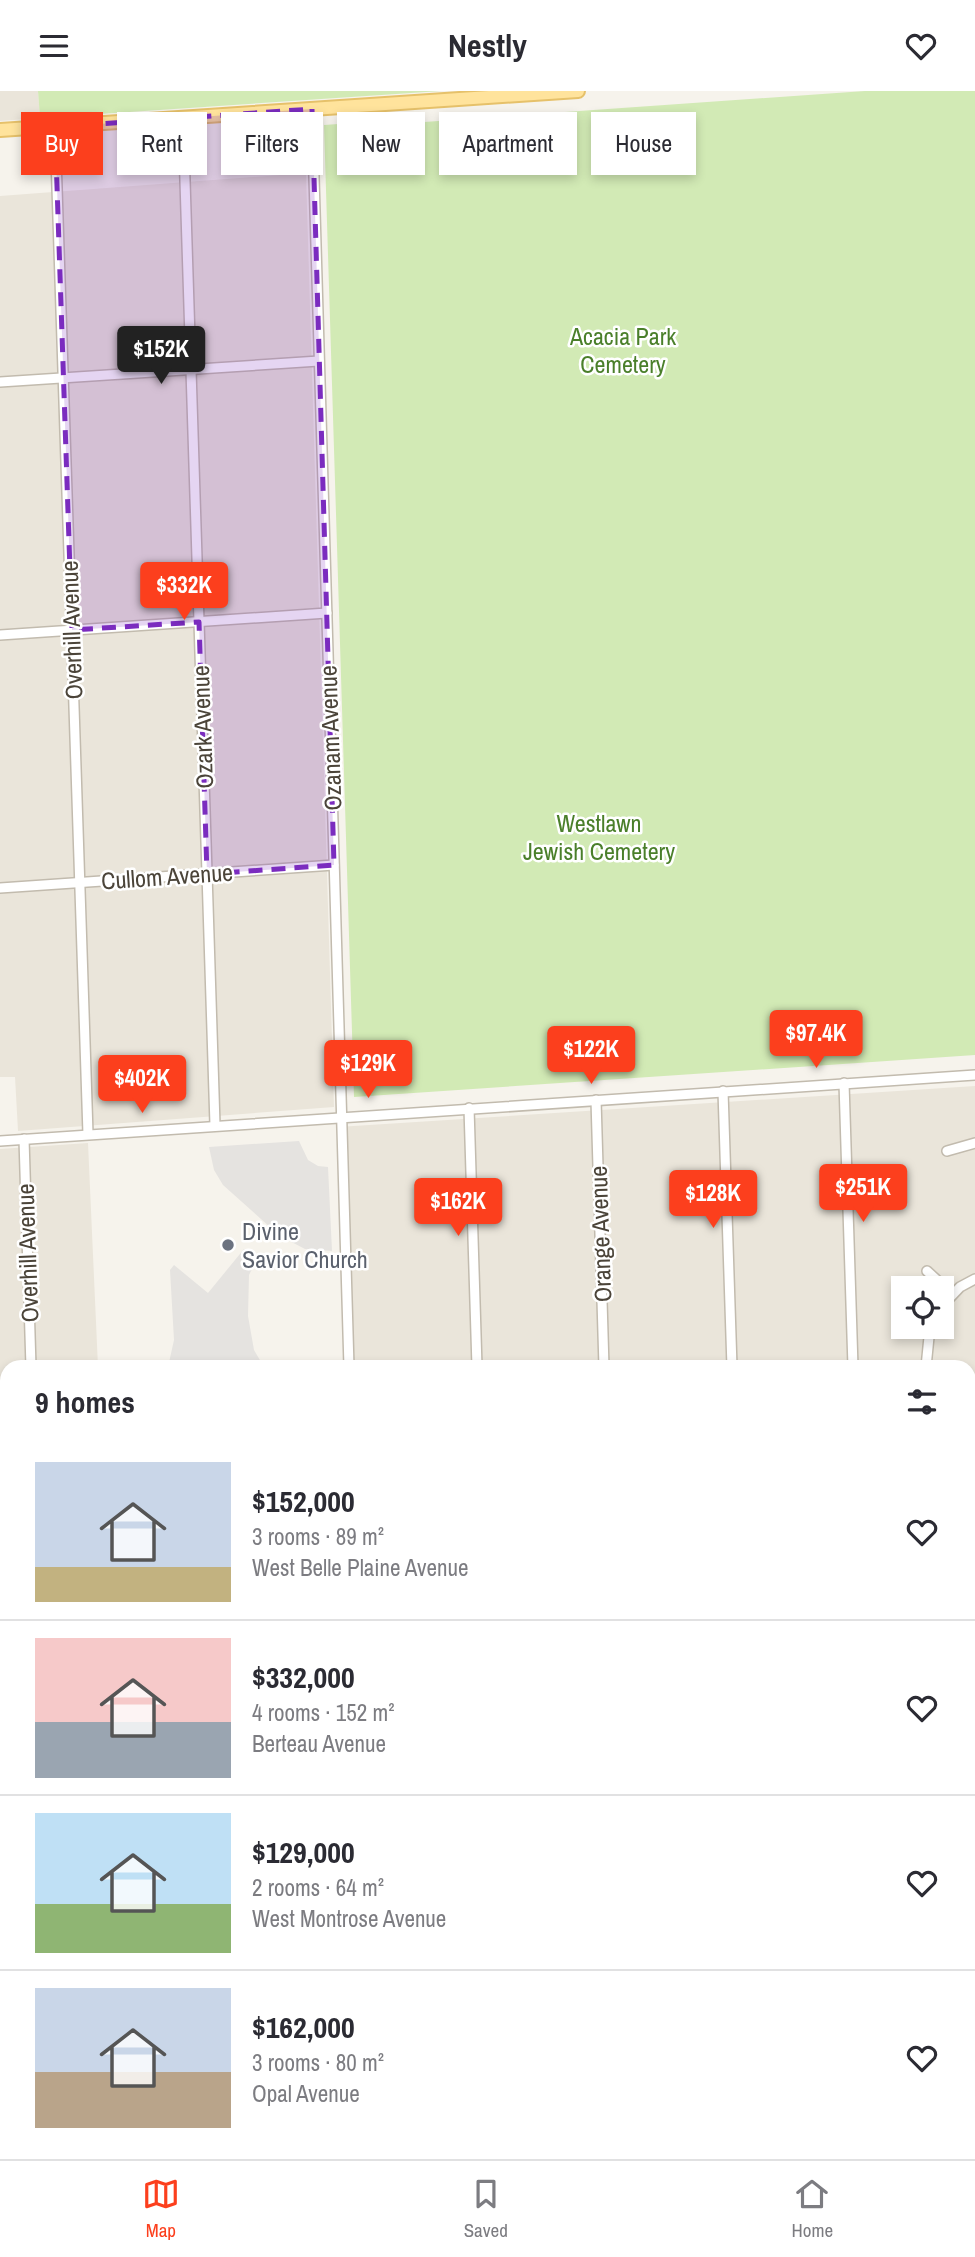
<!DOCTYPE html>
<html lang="en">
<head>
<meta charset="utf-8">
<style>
  :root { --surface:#fff; --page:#f2f2f3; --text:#2b2b33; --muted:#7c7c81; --line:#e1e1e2; --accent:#fc3f1d }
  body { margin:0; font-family:"Archivo Narrow",sans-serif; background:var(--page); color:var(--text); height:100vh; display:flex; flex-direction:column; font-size:26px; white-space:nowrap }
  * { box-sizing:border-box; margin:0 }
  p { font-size:23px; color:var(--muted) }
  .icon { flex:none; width:38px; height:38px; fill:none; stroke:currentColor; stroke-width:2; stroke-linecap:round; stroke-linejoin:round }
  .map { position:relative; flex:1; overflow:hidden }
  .drawer { position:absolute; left:0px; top:1269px; width:976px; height:800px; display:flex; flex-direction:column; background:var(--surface); border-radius:21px 21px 0 0; box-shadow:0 4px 10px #0003 }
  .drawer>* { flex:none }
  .hud { position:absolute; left:21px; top:21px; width:934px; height:63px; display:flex; gap:14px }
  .controls { position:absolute; left:891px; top:1185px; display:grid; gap:14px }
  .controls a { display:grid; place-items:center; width:63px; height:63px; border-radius:0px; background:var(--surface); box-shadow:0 4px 10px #0003; font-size:35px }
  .price { position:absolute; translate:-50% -60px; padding:0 16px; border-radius:7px; background:var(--accent); color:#fff; font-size:23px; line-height:46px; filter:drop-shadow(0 2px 4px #0008) }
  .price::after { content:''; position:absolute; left:50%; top:42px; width:21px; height:16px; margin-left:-10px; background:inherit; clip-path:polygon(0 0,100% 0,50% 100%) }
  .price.selected { background:#222; color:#fff }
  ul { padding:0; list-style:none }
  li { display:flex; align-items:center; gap:21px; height:175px; padding:0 35px }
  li+li { border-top:2px solid var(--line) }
  li span { display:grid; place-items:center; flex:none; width:196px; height:140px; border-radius:0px; color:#555 }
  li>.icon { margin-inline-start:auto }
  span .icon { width:84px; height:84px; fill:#fffc; stroke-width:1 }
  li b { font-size:30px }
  h2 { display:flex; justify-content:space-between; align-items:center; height:84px; padding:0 35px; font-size:30px }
  .chip { padding:0 24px; border-radius:0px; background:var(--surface); box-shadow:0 4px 10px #0003; font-size:24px; line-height:63px }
  .chip.selected { background:var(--accent); color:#fff }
  header { display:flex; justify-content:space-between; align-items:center; height:91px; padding:0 35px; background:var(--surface); font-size:32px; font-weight:700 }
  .tabs { display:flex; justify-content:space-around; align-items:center; height:98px; border-top:2px solid var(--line); background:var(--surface); font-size:19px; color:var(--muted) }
  .tabs a { display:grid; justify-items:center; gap:4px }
  .tabs .selected { color:var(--accent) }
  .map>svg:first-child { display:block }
  .residential { fill:#eae5da; fill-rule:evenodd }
  .commercial { fill:#f7ead8 }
  .green { fill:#d2eab5 }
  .parking { fill:#e5e3e0 }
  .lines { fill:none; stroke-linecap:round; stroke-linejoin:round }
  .minor-casing { stroke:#c2bbae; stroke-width:12 }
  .major-casing { stroke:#e6c16a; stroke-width:16 }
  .minor { stroke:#fff; stroke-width:9 }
  .major { stroke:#ffe39c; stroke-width:12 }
  .marked { fill:#7b2cbf; fill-opacity:0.2; stroke:#7b2cbf; stroke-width:5; stroke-dasharray:14 9; stroke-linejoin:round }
  .worship-dot { fill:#6b7280; stroke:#fff; stroke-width:2.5 }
  .labels { text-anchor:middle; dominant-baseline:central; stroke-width:5; stroke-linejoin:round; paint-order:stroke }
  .park-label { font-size:24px; fill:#4a7f2a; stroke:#fff }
  .street-label { font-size:24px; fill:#4b4439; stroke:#fff }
  .worship-label { font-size:24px; fill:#5b616d; stroke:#fff; text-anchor:start }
</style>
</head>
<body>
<header><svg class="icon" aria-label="menu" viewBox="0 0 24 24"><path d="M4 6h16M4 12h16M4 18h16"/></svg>Nestly<svg class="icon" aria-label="heart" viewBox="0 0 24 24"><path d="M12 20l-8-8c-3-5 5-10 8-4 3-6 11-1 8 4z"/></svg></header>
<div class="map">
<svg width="975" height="2068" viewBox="0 0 975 2068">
  <rect width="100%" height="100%" fill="#f6f3ec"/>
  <!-- residential -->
  <g class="residential">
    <path d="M0,0H38L40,27L0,30Z"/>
    <path d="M306,82L334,1016L18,1040L15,986H0V105Z"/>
    <path d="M975,995V1983H970V1276H343L347,1275L338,1036ZM903,1197H942V1236H903Z"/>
    <path d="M88,1052L98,1276H7V1559H0V1058Z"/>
    <path d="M975,2002V2068H885L884,2064L970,2062V2003Z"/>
    <path d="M137,2062H741L742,2068H42Z"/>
  </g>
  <!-- commercial -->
  <path class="commercial" d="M741,2062H872V2066L742,2068Z"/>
  <!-- green -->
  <g class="green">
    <path d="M38,0H441L40,27Z"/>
    <path d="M865,0H975V964L354,1006L324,34L367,31V35Z"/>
    <rect x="0" y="1559" width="7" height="489"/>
  </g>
  <!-- parking -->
  <g class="parking">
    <path d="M299,1050L308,1069L318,1075L328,1076L332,1160L305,1158L280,1145L223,1094L214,1079L209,1056Z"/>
    <path d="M244,1158L256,1170L249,1184L248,1225L254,1259L264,1276H168L174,1249L170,1179L174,1174L208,1202Z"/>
  </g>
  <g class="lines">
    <!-- minor casing -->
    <g class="minor-casing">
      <g id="minor">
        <path d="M312,18L349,1276"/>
        <path d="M183,27L215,1034"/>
        <path d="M55,36L88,1043"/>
        <path d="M0,291L319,270"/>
        <path d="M0,544L327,522"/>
        <path d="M0,797L334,774"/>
        <path d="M844,992L853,1276"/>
        <path d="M723,1000L732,1276"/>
        <path d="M596,1009L604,1276"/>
        <path d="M469,1017L477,1276"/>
        <path d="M24,1048L31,1276"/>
        <path d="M0,1050L975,984"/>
        <path d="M947,1060L975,1052"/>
        <path d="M927,1180L952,1203"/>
        <path d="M942,1215L960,1196L975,1188"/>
        <path d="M926,1276L930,1236"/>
        <path d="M0,1300H7"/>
        <path d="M970,1308L975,1307"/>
        <path d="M970,1425H975"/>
        <path d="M0,1553L7,1552"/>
        <path d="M970,1701L975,1700"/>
        <path d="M970,1808L975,1807"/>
        <path d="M970,1914L975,1913"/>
        <path d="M229,2062V2068"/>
        <path d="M343,2062V2068"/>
        <path d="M458,2062V2068"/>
        <path d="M879,2062V2068"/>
        <path d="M115,2068V2062"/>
      </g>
    </g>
    <!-- major casing -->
    <g class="major-casing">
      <g id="major">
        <path d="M0,39L578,0"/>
        <path d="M970,1992L975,1991"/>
        <path d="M0,2058H7"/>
      </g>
    </g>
    <!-- minor -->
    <use href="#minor" class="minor"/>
    <!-- major -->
    <use href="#major" class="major"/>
  </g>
  <!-- marked area -->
  <path class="marked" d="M312,18L334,774L207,783L199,531L72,539L55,36Z"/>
  <!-- markers -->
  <circle class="worship-dot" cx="228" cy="1154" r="7"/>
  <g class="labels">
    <!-- park labels -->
    <g class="park-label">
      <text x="623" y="245">Acacia Park<tspan x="623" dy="28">Cemetery</tspan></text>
      <text x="599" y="732">Westlawn<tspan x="599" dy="28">Jewish Cemetery</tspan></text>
    </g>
    <!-- street labels -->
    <g class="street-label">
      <text transform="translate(71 539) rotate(-92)">Overhill Avenue</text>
      <text transform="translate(202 636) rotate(-92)">Ozark Avenue</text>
      <text transform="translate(330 647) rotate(-92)">Ozanam Avenue</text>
      <text transform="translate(167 785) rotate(-4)">Cullom Avenue</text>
      <text transform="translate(600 1143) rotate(-92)">Orange Avenue</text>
      <text transform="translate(27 1162) rotate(-92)">Overhill Avenue</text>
    </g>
    <!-- worship labels -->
    <g class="worship-label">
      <text x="242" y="1140">Divine<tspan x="242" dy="28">Savior Church</tspan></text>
    </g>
  </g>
</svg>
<div class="controls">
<a><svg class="icon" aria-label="locate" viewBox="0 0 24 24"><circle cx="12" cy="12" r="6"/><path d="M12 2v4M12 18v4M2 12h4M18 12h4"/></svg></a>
</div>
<b class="price selected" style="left:161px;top:295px">$152K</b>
<b class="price" style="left:184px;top:531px">$332K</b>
<b class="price" style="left:816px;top:979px">$97.4K</b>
<b class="price" style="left:591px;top:995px">$122K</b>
<b class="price" style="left:368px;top:1009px">$129K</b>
<b class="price" style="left:142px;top:1024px">$402K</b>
<b class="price" style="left:863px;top:1133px">$251K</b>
<b class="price" style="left:713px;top:1139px">$128K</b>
<b class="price" style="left:458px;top:1147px">$162K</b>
<div class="hud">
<a class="chip selected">Buy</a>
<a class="chip">Rent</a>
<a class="chip">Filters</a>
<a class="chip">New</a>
<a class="chip">Apartment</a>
<a class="chip">House</a>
</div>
<section class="drawer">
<h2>9 homes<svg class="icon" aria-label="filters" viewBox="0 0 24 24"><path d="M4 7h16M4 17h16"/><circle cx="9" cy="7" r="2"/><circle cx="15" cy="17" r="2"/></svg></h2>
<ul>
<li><span style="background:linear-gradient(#c9d6e8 75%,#c2b280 0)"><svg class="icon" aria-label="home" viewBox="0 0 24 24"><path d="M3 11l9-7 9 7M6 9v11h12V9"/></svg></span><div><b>$152,000</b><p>3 rooms · 89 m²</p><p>West Belle Plaine Avenue</p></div><svg class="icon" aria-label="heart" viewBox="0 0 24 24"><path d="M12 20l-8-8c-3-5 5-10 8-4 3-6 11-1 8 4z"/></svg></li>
<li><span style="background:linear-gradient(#f6c9c9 60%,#9aa5b1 0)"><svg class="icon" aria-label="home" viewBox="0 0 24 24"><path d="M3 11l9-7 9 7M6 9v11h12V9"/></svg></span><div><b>$332,000</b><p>4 rooms · 152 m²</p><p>Berteau Avenue</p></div><svg class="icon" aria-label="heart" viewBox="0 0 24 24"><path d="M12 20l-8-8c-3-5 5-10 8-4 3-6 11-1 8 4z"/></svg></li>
<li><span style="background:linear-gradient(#bfe0f5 65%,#8fb573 0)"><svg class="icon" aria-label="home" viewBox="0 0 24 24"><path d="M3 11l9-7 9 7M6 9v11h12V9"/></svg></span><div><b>$129,000</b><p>2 rooms · 64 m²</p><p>West Montrose Avenue</p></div><svg class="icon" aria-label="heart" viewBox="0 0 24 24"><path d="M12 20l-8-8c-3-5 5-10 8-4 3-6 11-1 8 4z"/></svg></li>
<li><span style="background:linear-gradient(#c9d6e8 60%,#b9a48a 0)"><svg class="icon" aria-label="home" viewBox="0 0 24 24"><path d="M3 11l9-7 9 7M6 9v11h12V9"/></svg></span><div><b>$162,000</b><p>3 rooms · 80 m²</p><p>Opal Avenue</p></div><svg class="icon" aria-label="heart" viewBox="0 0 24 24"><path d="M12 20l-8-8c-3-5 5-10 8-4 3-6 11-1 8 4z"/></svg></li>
</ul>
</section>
</div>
<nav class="tabs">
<a class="selected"><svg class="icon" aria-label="map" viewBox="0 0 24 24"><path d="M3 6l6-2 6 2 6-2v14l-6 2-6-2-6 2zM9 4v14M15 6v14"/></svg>Map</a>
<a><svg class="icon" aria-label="saved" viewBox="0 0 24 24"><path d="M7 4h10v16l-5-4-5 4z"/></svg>Saved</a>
<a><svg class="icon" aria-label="home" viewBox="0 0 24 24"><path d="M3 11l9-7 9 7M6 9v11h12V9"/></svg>Home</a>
</nav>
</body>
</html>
